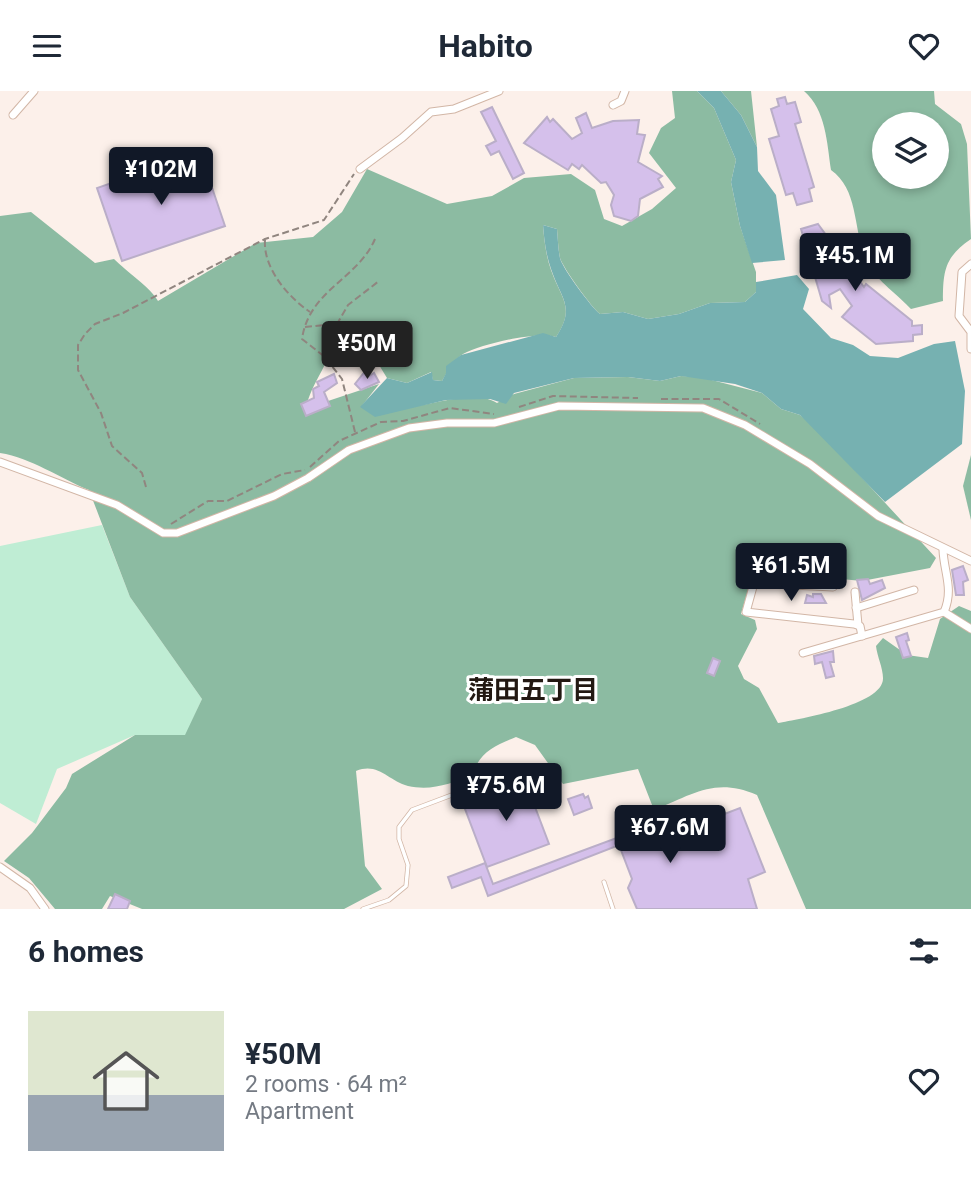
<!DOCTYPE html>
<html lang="en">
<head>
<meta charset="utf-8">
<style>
  :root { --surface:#fff; --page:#f6f6f7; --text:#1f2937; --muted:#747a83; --accent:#111827 }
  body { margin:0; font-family:Roboto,"Noto Sans JP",sans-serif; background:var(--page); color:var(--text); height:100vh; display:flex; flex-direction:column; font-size:26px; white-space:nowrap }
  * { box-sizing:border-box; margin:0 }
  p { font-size:23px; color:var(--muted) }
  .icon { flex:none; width:38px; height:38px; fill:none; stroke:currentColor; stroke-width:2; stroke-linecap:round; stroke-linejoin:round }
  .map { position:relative; height:818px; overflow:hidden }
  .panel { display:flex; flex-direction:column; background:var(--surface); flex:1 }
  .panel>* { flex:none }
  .tools { position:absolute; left:872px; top:21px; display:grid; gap:14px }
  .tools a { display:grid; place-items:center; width:77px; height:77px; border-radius:50%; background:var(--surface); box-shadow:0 4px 10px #0003; font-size:35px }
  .price { position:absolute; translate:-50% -60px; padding:0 16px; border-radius:7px; background:var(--accent); color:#fff; font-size:23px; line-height:46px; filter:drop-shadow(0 2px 4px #0008) }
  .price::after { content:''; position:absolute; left:50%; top:42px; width:21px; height:16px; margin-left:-10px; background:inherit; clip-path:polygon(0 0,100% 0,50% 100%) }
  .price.selected { background:#222; color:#fff }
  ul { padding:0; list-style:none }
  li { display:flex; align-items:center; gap:21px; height:175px; padding:0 28px }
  li span { display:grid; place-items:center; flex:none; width:196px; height:140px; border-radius:0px; color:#555 }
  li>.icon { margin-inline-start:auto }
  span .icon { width:84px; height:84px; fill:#fffc; stroke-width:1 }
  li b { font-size:30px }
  h2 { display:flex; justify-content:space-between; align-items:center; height:84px; padding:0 28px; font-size:30px }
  header { display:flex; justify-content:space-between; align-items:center; height:91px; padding:0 28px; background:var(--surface); font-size:32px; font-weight:700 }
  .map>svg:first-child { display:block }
  .green { fill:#bfedd4 }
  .forest { fill:#8cbba2; fill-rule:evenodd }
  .water { fill:#76b1b1 }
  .building { fill:#d5c0eb; stroke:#baaec8; stroke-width:2 }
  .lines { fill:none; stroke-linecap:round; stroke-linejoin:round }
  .service-casing { stroke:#d2b6a6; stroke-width:5 }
  .minor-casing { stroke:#d2b6a6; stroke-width:9 }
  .path { stroke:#90857f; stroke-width:2; stroke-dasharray:7 3.5; stroke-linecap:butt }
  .service { stroke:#fff; stroke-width:3.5 }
  .minor { stroke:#fff; stroke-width:7 }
  .labels { text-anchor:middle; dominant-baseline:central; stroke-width:6; stroke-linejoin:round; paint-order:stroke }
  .neighbourhood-label { font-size:26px; font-weight:bold; fill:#221812; stroke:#fff }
</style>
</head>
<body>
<header><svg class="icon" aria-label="menu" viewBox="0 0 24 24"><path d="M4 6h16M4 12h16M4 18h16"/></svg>Habito<svg class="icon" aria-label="heart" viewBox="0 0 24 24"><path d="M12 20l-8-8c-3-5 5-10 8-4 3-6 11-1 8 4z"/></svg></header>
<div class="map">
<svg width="971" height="818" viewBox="0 0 971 818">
  <rect width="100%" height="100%" fill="#fcf0ea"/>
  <!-- green -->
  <path class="green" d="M102,434L130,506L202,608L186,644H135L57,678L36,733L0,712V455Z"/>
  <!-- forest -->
  <g class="forest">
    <path d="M672,0H697L714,17L736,69L731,91L740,135L756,181V201L745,211L710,212L679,223L648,228L623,221L600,223C592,217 563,177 560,167C558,158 558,148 557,138L543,134C544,148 546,165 551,179C561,208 576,216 556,246C536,240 482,253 463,263C454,268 447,281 442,290L433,289L431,281L407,292L387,287L376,269L349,237L336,242C330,276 307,295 305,325L319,313L379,293L361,316C379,316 398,318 416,315C440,312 475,299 497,312L514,303L574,287L628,286L660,290L681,285L700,286L762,302L781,318L800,324L816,337L936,467L930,477L862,490L800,484L755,471L750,479L751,489L741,523L755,529L757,538L738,575L744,588L759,597L778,632C799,628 884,614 883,587C883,577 877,565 876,555L883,547L907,564L928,567L940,528L959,515L971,520V818H806L757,704C715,686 694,703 654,719L638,678L563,693L535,654L516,646C496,654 479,661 473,683C452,693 431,700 408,695C388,690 379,671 356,680L365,775L382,798L344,818H142L110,805L102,818H55L29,787L4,770L32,742L66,697L72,683L135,644H185L202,608L130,506L89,399C59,387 32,367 0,362V125L31,121L95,172L114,168C126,180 152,198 158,210L256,152L313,146L342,121L367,78L447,113L492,105L524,87L571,83L595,99L604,128L622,135L652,118L676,97L649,62L661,37L675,27Z"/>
    <path d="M721,0H751L757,56L741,24Z"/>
    <path d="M804,0H934L935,13L961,33L967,53L971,148C945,166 943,179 943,210L911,218C900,206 876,188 869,175C852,145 861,100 831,79C827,52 826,19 804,0ZM884,33H936V86H884Z"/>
    <path d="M971,364V429L963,395Z"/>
  </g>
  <!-- water -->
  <g class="water">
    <path d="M697,0H721L741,24L757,56L758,80L776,104L785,169L752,172L740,135L731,91L736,69L714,17Z"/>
    <path d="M543,134L557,138C558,148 558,158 560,167C562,177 592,217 600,223L623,221L648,228L679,223L710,212L745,211L756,201V191L797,184L809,198L803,218L831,247L853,254L870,265L898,267L934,253L955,250L965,300L962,353L885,411L800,324L781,318L762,302L735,293L681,285L660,290L628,286L574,287L514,302L506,313L490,308L446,309L375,326L360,316L387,287L407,292L432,281L433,289L442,290L446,282V275L461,264L543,242L556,246C576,216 561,208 551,178C546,164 544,148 543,134Z"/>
  </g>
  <!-- building -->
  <g class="building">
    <path d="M785,6L787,13L795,11L801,31L795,33L814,96L809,98L812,110L797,114L793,102L786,104L769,48L779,45L771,18L779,15L777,8Z"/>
    <path d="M492,16L524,82L513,88L499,60L491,64L486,55L496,50L481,21Z"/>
    <path d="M586,22L592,37L613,30L639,29L637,43L645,44L638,71L662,85L658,88L663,96L640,108L638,125L631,130L614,125L611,114L614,104L606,91L601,92L582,74L579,78L572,73L568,79L524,52L547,26L550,31L553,28L572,48L582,42L576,27Z"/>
    <path d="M200,61L225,135L122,170L97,97Z"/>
    <path d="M818,133L864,196L866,193L912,230V235L922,234V243L913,244V250L876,253L842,226L852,215L840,198L829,204L831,217L822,210L801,138Z"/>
    <path d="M366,279L369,285L374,282L379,291L361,299L355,293Z"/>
    <path d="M334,283L337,292L324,301L330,315L306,325L301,313L314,307L313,298L319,295L317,291Z"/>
    <path d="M963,475L968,489L963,491L964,504H956L952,479Z"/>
    <path d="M868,488L870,493L882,489L885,497L862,509L857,489Z"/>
    <path d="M813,503H821L826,512H805L807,504L813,506Z"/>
    <path d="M907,542L909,549L906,550L911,565L903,567L896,546Z"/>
    <path d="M833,560L834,571H830L834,585L826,587L822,571L815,573L814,565Z"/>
    <path d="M713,567L720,570L714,585L707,582Z"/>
    <path d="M524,687L549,753L487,776L462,710Z"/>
    <path d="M583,703L585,707L588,705L592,717L574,724L568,708Z"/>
    <path d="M740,717L765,781L748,788L757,818H637L628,797L632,788L619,754L488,805L481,786L452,797L448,786L485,772L493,793L668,728L666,722L672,719L680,740Z"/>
    <path d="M115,803L130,810L127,818H108Z"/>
  </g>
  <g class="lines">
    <!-- service casing -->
    <g class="service-casing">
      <g id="service">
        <path d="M604,791L613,818"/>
        <path d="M363,818L389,809L406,795L408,774L399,748V736L412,719L518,679"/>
      </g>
    </g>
    <!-- minor casing -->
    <g class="minor-casing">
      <g id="minor">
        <path d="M613,14L621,10L625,0"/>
        <path d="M13,24L34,0"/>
        <path d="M360,78L402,47L431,21L454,18L499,0"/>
        <path d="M971,173L962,181L959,225L971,241V258"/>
        <path d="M0,371L117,414L163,442H177L274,405L308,387L349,359L409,337L447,332H494L559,315L703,317L745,334L810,373L878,425L971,470"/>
        <path d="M833,496L754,492L746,521L854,533L860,535L862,545"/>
        <path d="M855,501L858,534"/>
        <path d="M856,517L914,499"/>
        <path d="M944,521L971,538"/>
        <path d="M803,562L944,521C954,498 944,482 943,459"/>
        <path d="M0,776L30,797L45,818"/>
      </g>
    </g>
    <!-- path -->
    <g class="path">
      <path d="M265,149C263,177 288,206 310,221"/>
      <path d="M305,236L337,233L348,214L379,190"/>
      <path d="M661,308H719L760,333"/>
      <path d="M519,316L553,305L638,307"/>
      <path d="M355,341L342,288L325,266L302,248C309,199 358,188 375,148"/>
      <path d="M310,376L339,350L381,331L403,330L450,317L494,323"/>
      <path d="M146,396L142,382L112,355L101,322L78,279V254L85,243L95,233L123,222L265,148L324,129L354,83"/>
      <path d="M171,433L208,410H227L282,383L305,379"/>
    </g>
    <!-- service -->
    <use href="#service" class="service"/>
    <!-- minor -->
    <use href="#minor" class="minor"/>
  </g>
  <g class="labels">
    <!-- neighbourhood labels -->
    <g class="neighbourhood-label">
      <text x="533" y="599">蒲田五丁目</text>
    </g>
  </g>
</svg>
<div class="tools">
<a><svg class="icon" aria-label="layers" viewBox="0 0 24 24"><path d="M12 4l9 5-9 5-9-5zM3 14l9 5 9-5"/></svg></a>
</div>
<b class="price" style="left:161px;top:116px">¥102M</b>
<b class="price" style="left:855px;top:202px">¥45.1M</b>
<b class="price selected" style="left:367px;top:290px">¥50M</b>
<b class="price" style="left:791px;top:512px">¥61.5M</b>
<b class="price" style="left:506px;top:732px">¥75.6M</b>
<b class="price" style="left:670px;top:774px">¥67.6M</b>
</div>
<section class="panel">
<h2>6 homes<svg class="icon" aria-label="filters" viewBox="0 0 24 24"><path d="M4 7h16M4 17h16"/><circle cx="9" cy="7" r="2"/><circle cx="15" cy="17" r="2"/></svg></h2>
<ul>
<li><span style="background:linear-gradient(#dfe7d0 60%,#9aa5b1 0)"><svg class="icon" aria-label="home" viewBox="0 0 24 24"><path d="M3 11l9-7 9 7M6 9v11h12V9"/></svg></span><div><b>¥50M</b><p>2 rooms · 64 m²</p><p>Apartment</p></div><svg class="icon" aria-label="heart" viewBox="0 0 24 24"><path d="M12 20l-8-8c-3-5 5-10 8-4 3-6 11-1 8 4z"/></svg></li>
</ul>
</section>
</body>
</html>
